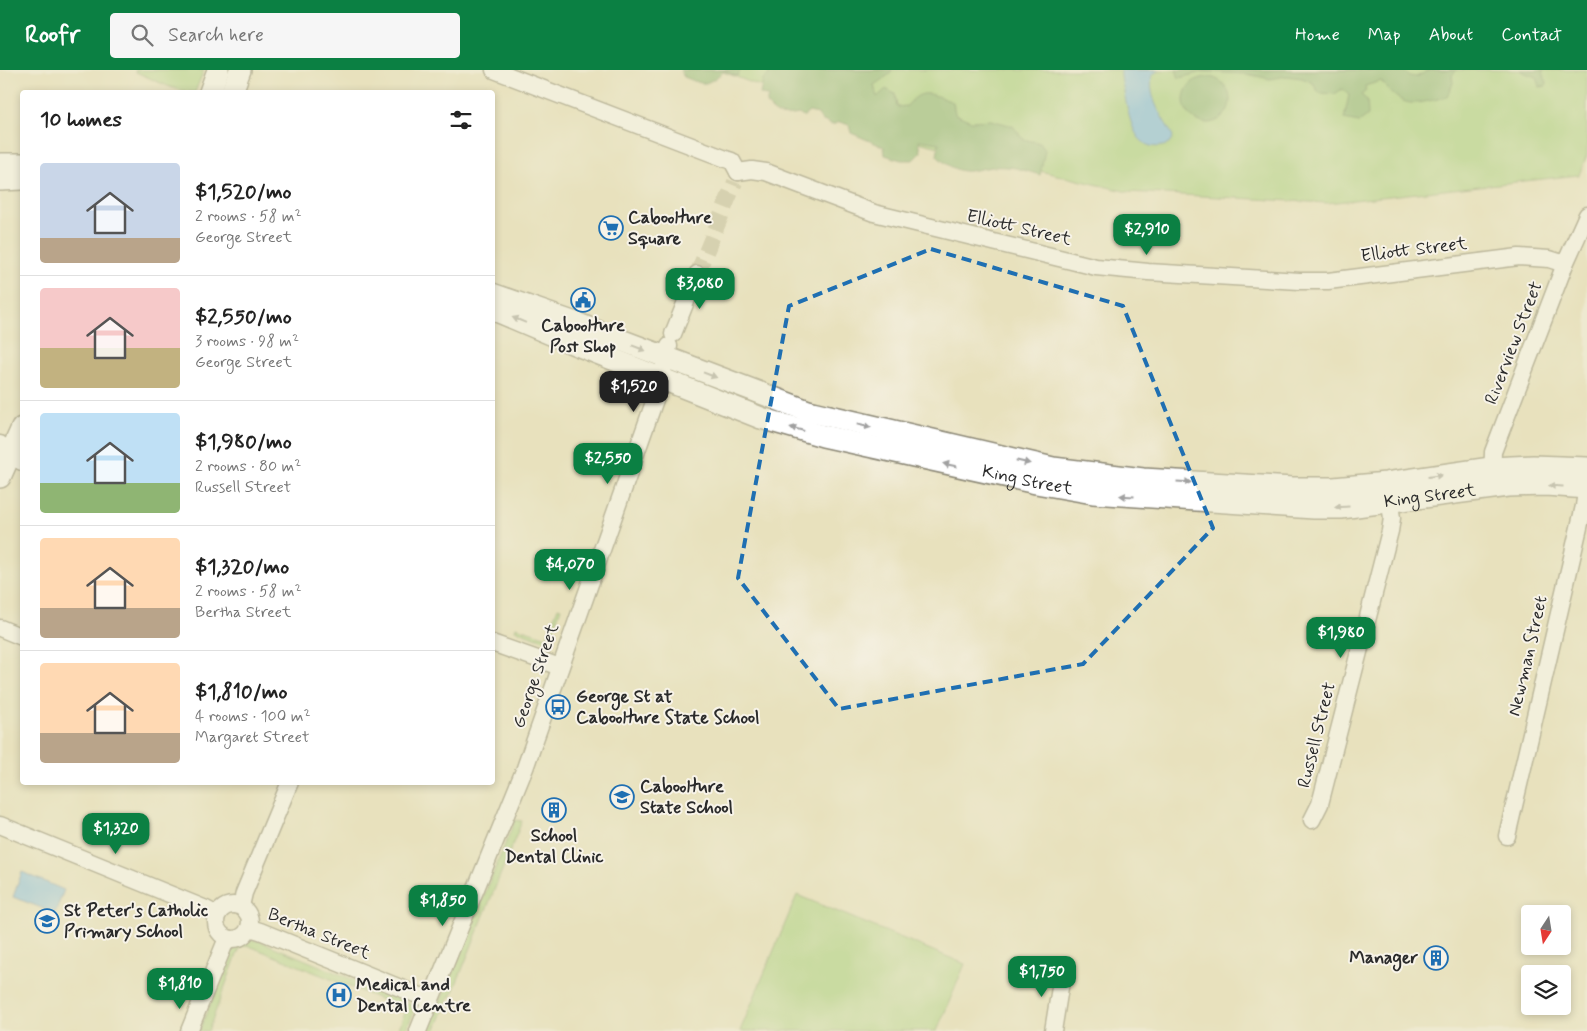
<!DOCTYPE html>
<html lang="en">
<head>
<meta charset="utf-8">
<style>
  :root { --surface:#fff; --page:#f6f6f6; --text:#222; --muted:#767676; --line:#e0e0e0; --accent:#0b8043 }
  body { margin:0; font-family:Mynerve,sans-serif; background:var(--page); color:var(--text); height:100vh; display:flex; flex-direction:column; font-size:19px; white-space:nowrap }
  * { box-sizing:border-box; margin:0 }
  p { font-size:16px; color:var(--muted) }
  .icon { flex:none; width:28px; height:28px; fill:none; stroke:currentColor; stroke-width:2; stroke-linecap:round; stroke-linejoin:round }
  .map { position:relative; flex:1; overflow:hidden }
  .side { position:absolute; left:20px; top:20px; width:475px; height:695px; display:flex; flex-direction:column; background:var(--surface); border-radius:5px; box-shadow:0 2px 8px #0003 }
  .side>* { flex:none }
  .needle { width:32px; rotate:192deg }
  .tools { position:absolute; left:1521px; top:835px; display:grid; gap:10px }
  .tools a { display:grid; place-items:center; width:50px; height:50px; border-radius:5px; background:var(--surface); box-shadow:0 2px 8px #0003; font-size:25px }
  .price { position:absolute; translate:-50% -42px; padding:0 11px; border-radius:10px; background:var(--accent); color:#fff; font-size:16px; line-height:32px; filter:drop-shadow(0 1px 2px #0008) }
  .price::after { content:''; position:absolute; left:50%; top:30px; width:15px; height:11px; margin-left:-8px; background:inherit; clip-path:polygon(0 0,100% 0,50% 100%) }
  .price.selected { background:#222; color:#fff }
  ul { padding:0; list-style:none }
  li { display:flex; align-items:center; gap:15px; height:125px; padding:0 20px }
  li+li { border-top:1px solid var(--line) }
  li span { display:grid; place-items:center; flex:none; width:140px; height:100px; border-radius:5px; color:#555 }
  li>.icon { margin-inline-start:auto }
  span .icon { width:60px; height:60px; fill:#fffc; stroke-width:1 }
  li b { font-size:21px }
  h2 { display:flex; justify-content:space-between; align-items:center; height:60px; padding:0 20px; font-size:21px }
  header { display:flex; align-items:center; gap:30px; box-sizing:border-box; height:70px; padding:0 25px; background:var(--accent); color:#fff }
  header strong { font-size:24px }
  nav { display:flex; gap:28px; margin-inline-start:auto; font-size:18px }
  .search { width:350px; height:45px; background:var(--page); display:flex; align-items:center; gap:12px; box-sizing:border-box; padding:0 18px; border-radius:5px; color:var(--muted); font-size:19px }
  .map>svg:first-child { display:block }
  .green { fill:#a5d27f; stroke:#687e55 }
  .forest { fill:#84b46e; stroke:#58704c }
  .water { fill:#76baec; stroke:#50728c }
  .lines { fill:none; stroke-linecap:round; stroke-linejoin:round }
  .minor-tunnel { stroke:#c2bda0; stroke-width:16; stroke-dasharray:16 8; stroke-linecap:butt }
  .minor-casing { stroke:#8a8674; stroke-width:19 }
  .major-casing { stroke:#8a8674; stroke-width:24 }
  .minor { stroke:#fff; stroke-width:16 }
  .major { stroke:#fff; stroke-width:21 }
  .oneway { fill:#a0a0a0 }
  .marked { fill:none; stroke:#1f6fb2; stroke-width:4; stroke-dasharray:10 6; stroke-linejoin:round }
  .labels { text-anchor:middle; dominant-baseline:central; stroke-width:4; stroke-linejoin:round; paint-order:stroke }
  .poi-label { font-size:18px; font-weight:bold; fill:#2b2b2b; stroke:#f7f3e8; text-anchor:start }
  .street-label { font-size:18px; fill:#2b2b2b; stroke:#f7f3e8 }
</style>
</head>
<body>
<header>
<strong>Roofr</strong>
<div class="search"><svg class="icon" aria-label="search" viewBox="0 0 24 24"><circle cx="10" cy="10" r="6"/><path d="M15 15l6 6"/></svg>Search here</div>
<nav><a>Home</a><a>Map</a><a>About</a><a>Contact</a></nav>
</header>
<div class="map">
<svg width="1587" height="961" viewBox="0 0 1587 961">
  <rect width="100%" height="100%" fill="#f7f3e8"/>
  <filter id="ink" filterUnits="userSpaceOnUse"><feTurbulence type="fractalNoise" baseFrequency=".02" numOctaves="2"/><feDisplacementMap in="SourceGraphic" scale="10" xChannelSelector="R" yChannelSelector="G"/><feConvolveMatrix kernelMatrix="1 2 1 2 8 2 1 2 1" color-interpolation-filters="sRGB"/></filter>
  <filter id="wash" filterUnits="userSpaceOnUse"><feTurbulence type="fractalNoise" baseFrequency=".0096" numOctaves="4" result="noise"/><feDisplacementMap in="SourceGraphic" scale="20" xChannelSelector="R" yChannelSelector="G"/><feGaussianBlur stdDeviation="1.12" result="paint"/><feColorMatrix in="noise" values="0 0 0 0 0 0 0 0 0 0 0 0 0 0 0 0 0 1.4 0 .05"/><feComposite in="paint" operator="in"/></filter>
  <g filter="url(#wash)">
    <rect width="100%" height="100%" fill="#e8e1bd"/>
    <!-- green -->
    <g class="green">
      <path d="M135,0H204L195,22C175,22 155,10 136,2Z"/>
      <path d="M718,0H1587V85L1579,105L1327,133L1128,122L889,65Z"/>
      <path d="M558,537L561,538L549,572L515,560L516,557L547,567Z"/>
      <path d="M515,750L522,751L451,927H449L435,961H428Z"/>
      <path d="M797,825L965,894L937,961H740Z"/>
      <path d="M248,869L260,871L409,933L412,935L413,944L406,961H398L404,944L402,938L247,875L241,877L238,882L208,961H199L227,893C228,880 235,873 248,869Z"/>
    </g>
    <!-- forest -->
    <g class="forest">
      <path d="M680,0H741L737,6L724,1C718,6 708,15 701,13C695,12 690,9 684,7Z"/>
      <path d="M767,0H892L890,4L874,15L877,27L886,19L895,24L897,37L907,36C923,16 932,25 953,32L955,44L971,51L991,50L1013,56L1023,69L1040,73L1045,80L1040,105C1029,102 1017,97 1006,97C974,94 967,114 937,86L939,73L919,70L921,82L913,90H901L885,85L884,77L851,63L849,55L840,52L832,55L821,50L818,44L809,42L803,47L799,44C782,47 778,47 766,34L768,27L760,24L763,10L769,5Z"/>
      <path d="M1176,0H1403L1409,6L1416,7L1430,0H1457L1452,5L1453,13L1447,27C1412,34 1405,41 1381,11L1365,16L1366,21L1361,25L1367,30L1368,45L1359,52L1344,49L1349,25L1342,19L1335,24L1319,23L1313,13L1302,8L1287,6L1270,9L1247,4L1202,2L1179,8Z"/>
      <path d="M1520,0H1545L1542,3L1547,12L1546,16L1540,17L1537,7L1522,2Z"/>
      <circle cx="1207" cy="30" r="23"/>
    </g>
    <!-- water -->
    <g class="water">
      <path d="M1121,0H1159L1152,5C1148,29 1162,46 1173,66L1169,74C1136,87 1130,51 1125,27C1124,18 1120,9 1121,0Z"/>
      <path d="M22,802L64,820L55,843L13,827Z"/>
    </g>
  </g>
  <g filter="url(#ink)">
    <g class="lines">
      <!-- minor-tunnel -->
      <path class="minor-tunnel" d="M697,204L735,112"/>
      <!-- minor casing -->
      <g class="minor-casing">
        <g id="minor">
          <path d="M494,0L726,89L732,91L738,102"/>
          <path d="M738,102L752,100L766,102L874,143L1096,197L1148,202L1300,211H1328L1519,187L1549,189L1565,194"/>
          <path d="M673,264L697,204"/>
          <path d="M0,374L10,385L22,392"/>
          <path d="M1492,408L1493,382L1565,194L1587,145"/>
          <path d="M0,558L22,567"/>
          <path d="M492,573L560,597"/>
          <path d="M1312,750L1320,734L1390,461L1392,448L1388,420"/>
          <path d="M0,755L206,839L217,845"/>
          <path d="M1507,766L1584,436L1587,415"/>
          <circle cx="233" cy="852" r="17"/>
          <path d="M241,836L244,823L290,712"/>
          <path d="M250,858L260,861L430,930"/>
          <path d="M189,961L227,868"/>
          <path d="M418,961L525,698L658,321L669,276"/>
          <path d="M1053,961L1063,899"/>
        </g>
      </g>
      <!-- major casing -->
      <g class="major-casing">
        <g id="major">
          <path d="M210,22L218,0"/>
          <path d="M232,22L240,0"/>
          <path d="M0,94H22"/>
          <path d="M0,110L22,109"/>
          <path d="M492,224L581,255L808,341L1053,398L1143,409L1293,418H1334L1386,413L1491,398L1533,396L1587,398"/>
          <path id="s1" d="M492,239L572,273L761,348L823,366L1036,413L1093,423L1314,438H1341L1508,416L1546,415L1587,418"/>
          <path d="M0,407L22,358"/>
        </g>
      </g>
      <!-- minor -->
      <use href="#minor" class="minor"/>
      <!-- major -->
      <use href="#major" class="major"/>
    </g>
    <!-- one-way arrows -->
    <defs><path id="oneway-solid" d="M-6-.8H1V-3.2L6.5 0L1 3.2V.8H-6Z" transform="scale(1.25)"/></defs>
    <g class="oneway">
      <use href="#oneway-solid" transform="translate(519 250) rotate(-158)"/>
      <use href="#oneway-solid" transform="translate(639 278) rotate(21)"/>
      <use href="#oneway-solid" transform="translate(710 305) rotate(21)"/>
      <use href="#oneway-solid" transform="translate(864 356) rotate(13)"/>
      <use href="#oneway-solid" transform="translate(797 359) rotate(-165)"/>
      <use href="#oneway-solid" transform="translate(1023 392) rotate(13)"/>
      <use href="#oneway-solid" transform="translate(950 395) rotate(-168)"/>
      <use href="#oneway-solid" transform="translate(1435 406) rotate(-8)"/>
      <use href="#oneway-solid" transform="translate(1184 412) rotate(4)"/>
      <use href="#oneway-solid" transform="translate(1556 416) rotate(-177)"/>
      <use href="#oneway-solid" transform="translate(1127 426) rotate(-176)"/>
      <use href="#oneway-solid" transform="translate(1342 437) rotate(176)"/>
    </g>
  </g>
  <!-- marked area -->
  <path d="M0 0H1587V961H0ZM931,179L1123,236L1213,458L1083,594L839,639L738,508L789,236Z" fill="#e8e1bd" fill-opacity=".55" fill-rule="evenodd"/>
  <path class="marked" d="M931,179L1123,236L1213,458L1083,594L839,639L738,508L789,236Z"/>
  <!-- icons -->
  <defs>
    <g id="supermarket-ring" transform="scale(1.25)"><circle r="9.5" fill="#f7f3e8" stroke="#1f6fb2" stroke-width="1.5"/><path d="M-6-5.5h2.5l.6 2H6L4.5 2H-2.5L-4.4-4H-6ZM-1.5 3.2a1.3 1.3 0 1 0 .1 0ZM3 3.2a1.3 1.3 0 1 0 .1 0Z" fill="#1f6fb2"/></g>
    <g id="civic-ring" transform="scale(1.25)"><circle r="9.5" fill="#f7f3e8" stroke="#1f6fb2" stroke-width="1.5"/><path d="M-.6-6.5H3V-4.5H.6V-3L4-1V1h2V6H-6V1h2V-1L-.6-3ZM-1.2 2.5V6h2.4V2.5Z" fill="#1f6fb2"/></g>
    <g id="bus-ring" transform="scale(1.25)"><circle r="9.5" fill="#f7f3e8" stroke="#1f6fb2" stroke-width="1.5"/><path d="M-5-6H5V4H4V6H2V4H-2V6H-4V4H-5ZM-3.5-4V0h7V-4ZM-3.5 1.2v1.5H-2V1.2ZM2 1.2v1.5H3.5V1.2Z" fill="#1f6fb2"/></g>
    <g id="school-ring" transform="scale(1.25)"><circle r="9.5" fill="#f7f3e8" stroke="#1f6fb2" stroke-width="1.5"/><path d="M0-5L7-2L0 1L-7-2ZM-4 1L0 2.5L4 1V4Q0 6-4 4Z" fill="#1f6fb2"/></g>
    <g id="building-ring" transform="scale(1.25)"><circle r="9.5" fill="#f7f3e8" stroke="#1f6fb2" stroke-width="1.5"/><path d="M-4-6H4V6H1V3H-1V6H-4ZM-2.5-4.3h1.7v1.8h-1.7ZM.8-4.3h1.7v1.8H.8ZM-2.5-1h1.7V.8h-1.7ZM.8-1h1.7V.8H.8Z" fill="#1f6fb2"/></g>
    <g id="hospital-ring" transform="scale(1.25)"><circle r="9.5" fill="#f7f3e8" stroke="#1f6fb2" stroke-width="1.5"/><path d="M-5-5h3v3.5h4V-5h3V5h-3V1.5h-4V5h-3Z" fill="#1f6fb2"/></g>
  </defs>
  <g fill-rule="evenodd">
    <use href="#supermarket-ring" x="611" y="158"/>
    <use href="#civic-ring" x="583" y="230"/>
    <use href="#bus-ring" x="558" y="637"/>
    <use href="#school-ring" x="622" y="727"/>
    <use href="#building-ring" x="554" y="740"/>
    <use href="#school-ring" x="47" y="851"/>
    <use href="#building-ring" x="1436" y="888"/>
    <use href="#hospital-ring" x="339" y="925"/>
  </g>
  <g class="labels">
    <!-- poi labels -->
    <g class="poi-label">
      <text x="628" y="148">Caboolture<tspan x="628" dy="21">Square</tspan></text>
      <text x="583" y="256" text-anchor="middle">Caboolture<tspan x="583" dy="21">Post Shop</tspan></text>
      <text x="576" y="627">George St at<tspan x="576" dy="21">Caboolture State School</tspan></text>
      <text x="640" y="717">Caboolture<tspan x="640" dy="21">State School</tspan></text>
      <text x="554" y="766" text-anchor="middle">School<tspan x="554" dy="21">Dental Clinic</tspan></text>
      <text x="64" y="841">St Peter's Catholic<tspan x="64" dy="21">Primary School</tspan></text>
      <text x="1418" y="888" text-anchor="end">Manager</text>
      <text x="356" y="915">Medical and<tspan x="356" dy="21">Dental Centre</tspan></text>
    </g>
    <!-- street labels -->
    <g class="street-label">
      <text transform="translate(1019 158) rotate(13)">Elliott Street</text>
      <text transform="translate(1414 180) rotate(-7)">Elliott Street</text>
      <text transform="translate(1514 273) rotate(-69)">Riverview Street</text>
      <text stroke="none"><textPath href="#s1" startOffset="564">King Street</textPath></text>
      <text stroke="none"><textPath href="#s1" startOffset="969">King Street</textPath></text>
      <text transform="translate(1528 586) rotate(-77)">Newman Street</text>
      <text transform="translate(536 606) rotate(-71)">George Street</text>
      <text transform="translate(1317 665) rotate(-76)">Russell Street</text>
      <text transform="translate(319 864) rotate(22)">Bertha Street</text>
    </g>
  </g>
</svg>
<div class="tools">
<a><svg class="needle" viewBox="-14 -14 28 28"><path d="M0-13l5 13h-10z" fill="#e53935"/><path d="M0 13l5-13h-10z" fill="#767676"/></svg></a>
<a><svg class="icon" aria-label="layers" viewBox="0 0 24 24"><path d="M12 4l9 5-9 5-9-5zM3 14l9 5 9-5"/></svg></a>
</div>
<b class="price" style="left:1147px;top:186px">$2,910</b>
<b class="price" style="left:700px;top:240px">$3,080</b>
<b class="price selected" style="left:634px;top:343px">$1,520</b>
<b class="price" style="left:608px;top:415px">$2,550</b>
<b class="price" style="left:570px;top:521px">$4,070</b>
<b class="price" style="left:1341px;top:589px">$1,980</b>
<b class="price" style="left:116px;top:785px">$1,320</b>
<b class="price" style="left:443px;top:857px">$1,850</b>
<b class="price" style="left:1042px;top:928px">$1,750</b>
<b class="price" style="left:180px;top:940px">$1,810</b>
<section class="side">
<h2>10 homes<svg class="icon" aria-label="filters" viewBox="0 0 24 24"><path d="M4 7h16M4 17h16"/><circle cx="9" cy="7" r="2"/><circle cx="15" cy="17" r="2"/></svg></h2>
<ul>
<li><span style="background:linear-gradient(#c9d6e8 75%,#b9a48a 0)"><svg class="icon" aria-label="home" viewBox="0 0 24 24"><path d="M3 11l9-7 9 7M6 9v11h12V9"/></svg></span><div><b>$1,520/mo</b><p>2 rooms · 58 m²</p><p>George Street</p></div></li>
<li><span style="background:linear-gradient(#f6c9c9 60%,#c2b280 0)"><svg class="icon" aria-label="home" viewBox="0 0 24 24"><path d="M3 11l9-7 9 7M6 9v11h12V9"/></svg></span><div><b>$2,550/mo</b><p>3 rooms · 98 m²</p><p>George Street</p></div></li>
<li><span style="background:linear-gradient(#bfe0f5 70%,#8fb573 0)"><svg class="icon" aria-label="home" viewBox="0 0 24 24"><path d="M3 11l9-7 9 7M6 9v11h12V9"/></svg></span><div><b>$1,980/mo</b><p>2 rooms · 80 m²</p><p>Russell Street</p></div></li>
<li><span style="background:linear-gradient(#ffd9b3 70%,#b9a48a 0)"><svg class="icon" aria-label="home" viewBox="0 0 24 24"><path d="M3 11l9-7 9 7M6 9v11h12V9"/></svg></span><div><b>$1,320/mo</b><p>2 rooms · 58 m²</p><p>Bertha Street</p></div></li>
<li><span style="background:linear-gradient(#ffd9b3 70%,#b9a48a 0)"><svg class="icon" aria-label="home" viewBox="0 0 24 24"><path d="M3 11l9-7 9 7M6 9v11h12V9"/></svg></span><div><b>$1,810/mo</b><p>4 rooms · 100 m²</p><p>Margaret Street</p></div></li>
</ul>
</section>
</div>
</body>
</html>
